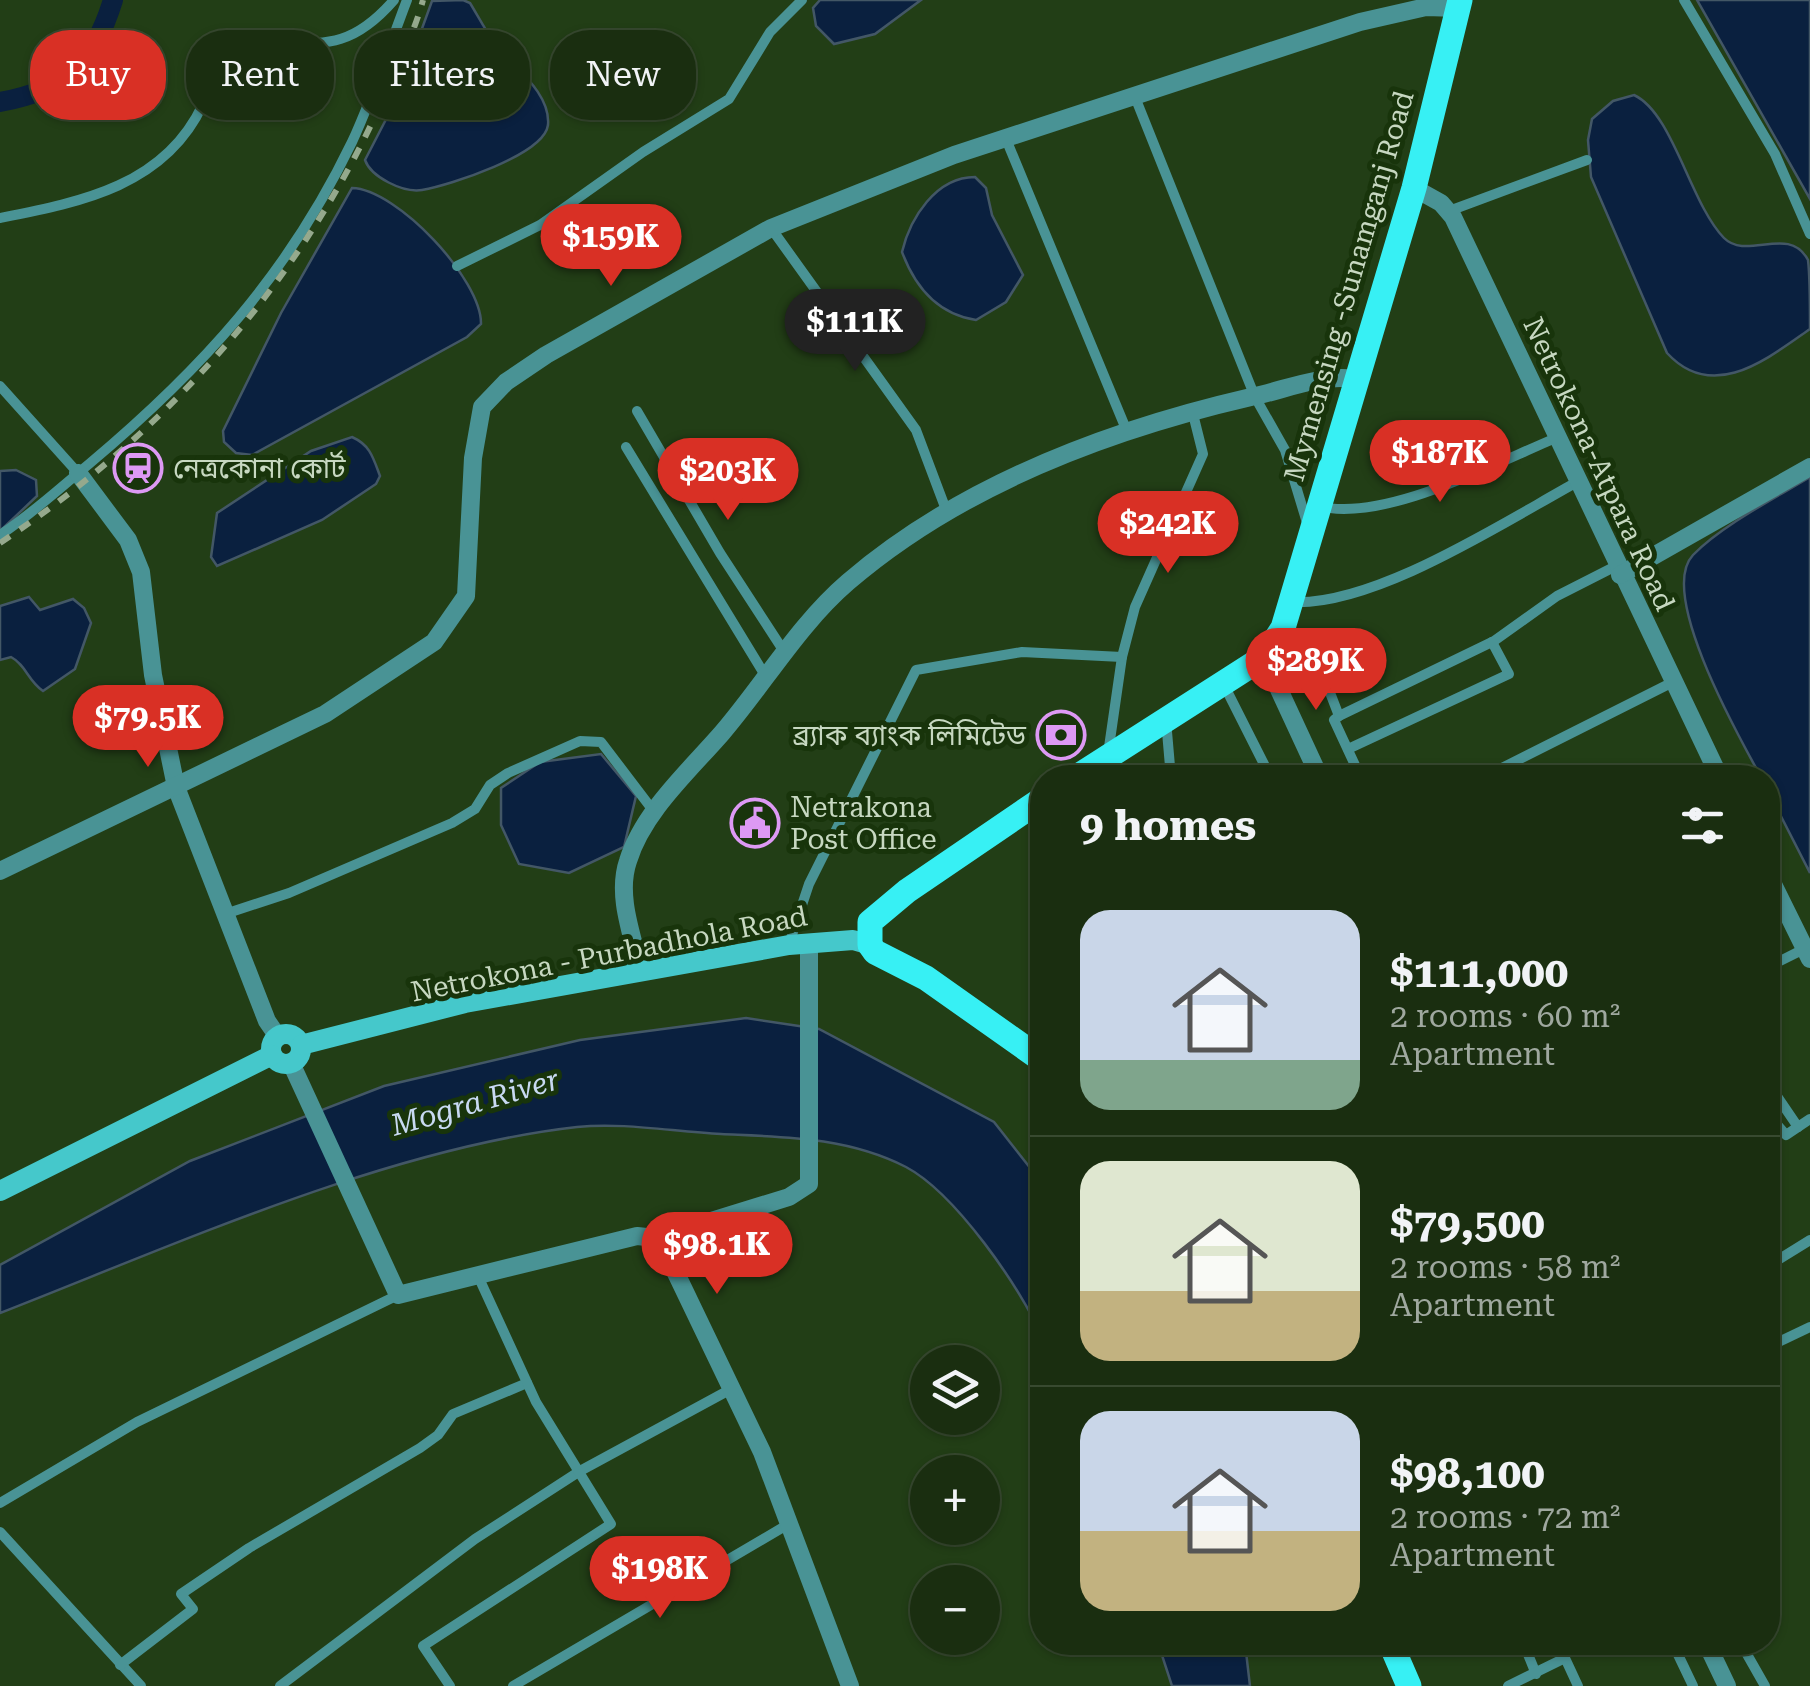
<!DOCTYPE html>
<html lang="en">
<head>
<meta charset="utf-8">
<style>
  :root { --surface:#1a2e10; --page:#233619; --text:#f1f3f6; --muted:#9fa89f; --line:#384a30; --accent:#d93025 }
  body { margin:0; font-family:"Roboto Serif","Noto Sans Bengali",serif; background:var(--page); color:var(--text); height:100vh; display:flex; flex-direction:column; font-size:38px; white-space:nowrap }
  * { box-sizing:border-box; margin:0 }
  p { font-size:32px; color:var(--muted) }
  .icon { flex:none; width:55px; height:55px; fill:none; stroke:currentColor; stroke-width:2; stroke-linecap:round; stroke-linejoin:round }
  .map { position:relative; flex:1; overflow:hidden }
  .side { position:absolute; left:1030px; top:765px; width:750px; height:890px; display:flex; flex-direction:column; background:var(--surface); border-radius:40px; box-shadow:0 2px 8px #0004,0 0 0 2px var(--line) }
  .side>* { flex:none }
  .top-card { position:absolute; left:30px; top:30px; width:850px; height:90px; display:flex; gap:20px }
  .controls { position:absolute; left:910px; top:1345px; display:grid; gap:20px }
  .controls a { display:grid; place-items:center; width:90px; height:90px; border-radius:50%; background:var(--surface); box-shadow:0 2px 8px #0004,0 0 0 2px var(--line); font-size:50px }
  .price { position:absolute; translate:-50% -85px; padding:0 22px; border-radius:35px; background:var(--accent); color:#fff; font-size:32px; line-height:65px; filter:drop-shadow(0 2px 5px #0008) }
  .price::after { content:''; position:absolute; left:50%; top:60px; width:30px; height:22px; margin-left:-15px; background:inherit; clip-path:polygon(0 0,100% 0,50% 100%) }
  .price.current { background:#222; color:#fff }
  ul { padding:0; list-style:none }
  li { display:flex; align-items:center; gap:30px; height:250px; padding:0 50px }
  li+li { border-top:2px solid var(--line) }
  li span { display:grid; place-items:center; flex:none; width:280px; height:200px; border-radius:30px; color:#555 }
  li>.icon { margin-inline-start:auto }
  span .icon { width:120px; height:120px; fill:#fffc; stroke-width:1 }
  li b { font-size:42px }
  h2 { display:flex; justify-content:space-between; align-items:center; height:120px; padding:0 50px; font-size:42px }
  .pill { padding:0 35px; border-radius:40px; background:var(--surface); box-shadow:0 2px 8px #0004,0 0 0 2px var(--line); font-size:35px; line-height:90px }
  .pill.current { background:var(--accent); color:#fff }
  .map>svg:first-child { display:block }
  .water { fill:#0a203f; stroke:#435766; stroke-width:2.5 }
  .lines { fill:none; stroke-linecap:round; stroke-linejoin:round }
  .canal { stroke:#0a203f; stroke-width:20 }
  .minor { stroke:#499395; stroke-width:10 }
  .tertiary { stroke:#499395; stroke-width:18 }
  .secondary { stroke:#45c8cb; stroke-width:20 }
  .primary { stroke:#37f0f4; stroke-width:25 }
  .rail { stroke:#95a98d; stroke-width:6; stroke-dasharray:12 12; stroke-linecap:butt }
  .labels { text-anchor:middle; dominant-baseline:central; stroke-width:10; stroke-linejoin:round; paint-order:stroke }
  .street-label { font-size:28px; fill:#c7d8c1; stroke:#18340b }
  .poi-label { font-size:28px; fill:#c7d8c1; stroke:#18340b; text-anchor:start }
  .water-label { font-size:30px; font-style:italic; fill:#c8d9f2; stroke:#18340b }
</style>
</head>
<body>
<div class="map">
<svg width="1810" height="1686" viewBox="0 0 1810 1686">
  <rect width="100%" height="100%" fill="#223e16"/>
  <!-- water -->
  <g class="water">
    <path d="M463,0L470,3C478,16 485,30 494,42C511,65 551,92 548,125C544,155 450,185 422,190C403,193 371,177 365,160L396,100L432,1Z"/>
    <path d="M820,0H921L875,34L834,44L816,26L813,8Z"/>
    <path d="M1697,0H1810V199Z"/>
    <path d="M1634,95C1673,113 1690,203 1724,238C1747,261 1789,224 1808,260C1810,276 1810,310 1810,329C1767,359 1713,403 1667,353L1591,177L1588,140L1592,119L1613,101Z"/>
    <path d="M975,177L986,188L992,215L1023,275L1006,302L976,320C937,314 915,287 902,252C910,218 936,177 975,177Z"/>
    <path d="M352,188C397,189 482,280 481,324L467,337L252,455L236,453L224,442L223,431L281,313Z"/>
    <path d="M352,437C370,445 373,457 380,476L376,484L322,520L217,566L211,557L217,513L311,451Z"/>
    <path d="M16,470L36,480L37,496L0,531V471Z"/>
    <path d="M1810,477V873L1768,791V778L1761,777C1739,737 1657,593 1693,555C1721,526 1775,498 1810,477Z"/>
    <path d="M29,597L40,610L73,599L84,608L91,623L75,669L43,691C28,681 26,665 11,657L0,660V606Z"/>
    <path d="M601,754L636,796L624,847L569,873L519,864L501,825V788L540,762Z"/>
    <path d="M746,1018L819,1029L994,1122L1042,1183V1337C1021,1288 955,1193 906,1167C847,1137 785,1137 721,1134C675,1132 623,1122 577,1127C389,1148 177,1244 0,1313V1265L190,1161L384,1086L580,1040Z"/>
    <path d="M1158,1643H1245L1250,1686H1172Z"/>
  </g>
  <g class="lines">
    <!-- canal -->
    <path class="canal" d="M0,102C66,90 93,65 113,0"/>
    <!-- minor -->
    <g class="minor">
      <path d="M1684,0L1775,154L1810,234"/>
      <path d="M1135,97L1255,397L1285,450L1308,526"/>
      <path d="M1006,139L1126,429"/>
      <path d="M1449,211L1587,160"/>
      <path d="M0,218C81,202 165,186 203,104C211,87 213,68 219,51L226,46C301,31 335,68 394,0"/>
      <path d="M771,228L916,430L948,515"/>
      <path d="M457,266L540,225L643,152L729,99L770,32L802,0"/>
      <path d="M0,386L78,473"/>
      <path d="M637,411L720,553L785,653"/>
      <path d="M626,447L766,677"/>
      <path d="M1318,506C1384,523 1493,464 1556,438"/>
      <path d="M0,535C32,514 60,488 89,464C201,370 288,275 352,142C373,97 389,47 407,0"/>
      <path d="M1291,602C1374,607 1504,522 1577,482"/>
      <path d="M1275,645L1301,661L1311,675L1324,677L1339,716L1334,720L1361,778"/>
      <path d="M1224,685L1271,778"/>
      <path d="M1339,716L1494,641L1557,596L1616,566"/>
      <path d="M1166,720L1171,778"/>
      <path d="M1348,749L1509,674L1492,642"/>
      <path d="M1108,754L1122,657L1135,607L1203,454L1192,410"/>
      <path d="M1482,778L1673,682"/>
      <path d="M228,913L289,893L452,823L475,809L490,785L508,773L580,741L601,742L655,813"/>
      <path d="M789,944L809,884L916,670L1022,652L1122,657"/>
      <path d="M1768,967L1804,949"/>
      <path d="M1768,1083L1798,1127"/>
      <path d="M1768,1114L1786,1135L1810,1119"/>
      <path d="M1768,1266L1810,1240"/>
      <path d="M1768,1347L1810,1327"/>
      <path d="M0,1503L137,1422L398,1295"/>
      <path d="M0,1532L141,1686"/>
      <path d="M1523,1642L1536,1674"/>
      <path d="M1672,1642L1693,1686"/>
      <path d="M1740,1642L1765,1686"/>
      <path d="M120,1665L193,1609L181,1594L249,1548L420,1448L438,1435L453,1414L527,1383"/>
      <path d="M280,1686L475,1539L580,1471L733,1388"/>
      <path d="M450,1686L423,1646L611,1524L536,1402L478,1276"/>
      <path d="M513,1686L787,1525"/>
      <path d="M1508,1686L1565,1658L1578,1686"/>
    </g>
    <!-- tertiary -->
    <g class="tertiary">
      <path d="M1414,188L1441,203L1453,217L1720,778"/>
      <path d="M78,473L128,540L141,572L153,675L176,787L267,1021L278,1037"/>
      <path d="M1620,575L1810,467"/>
      <path d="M1264,657L1320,778"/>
      <path d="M0,871L325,714L434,642L466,596L473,458L482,407L506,382L546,355L771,228L954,155L1360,22L1426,7L1458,8"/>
      <path d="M1768,874L1810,959"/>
      <path d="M641,972C633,937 616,896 628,861C643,812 689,771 722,733C764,684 799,624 848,582C961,485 1108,430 1251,397C1285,390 1320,374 1355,379"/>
      <path d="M291,1063L398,1295L637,1236L656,1238L662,1244L762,1452L850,1686"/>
      <path d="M656,1238L789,1197L809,1184V943"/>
      <path d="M1706,1642L1727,1686"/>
    </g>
    <!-- secondary -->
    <g class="secondary">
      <circle cx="286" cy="1049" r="15"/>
      <path d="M301,1045L465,1003L789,945L853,940L870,945"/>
      <path d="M0,1191L272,1055"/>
    </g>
    <!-- primary -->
    <g class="primary">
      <path d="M1075,778L1264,657L1283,628L1414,188L1460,0"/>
      <path d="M1042,799L907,891L870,922V945L875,952L926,978L1042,1060"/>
      <path d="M1390,1642L1409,1686"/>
    </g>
    <!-- rail -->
    <path class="rail" d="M0,543C166,433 302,281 383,99C397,66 414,34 423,0"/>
  </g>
  <!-- icons -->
  <defs>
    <g id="station-ring" transform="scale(2.5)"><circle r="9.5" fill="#18340b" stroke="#dd99f4" stroke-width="1.5"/><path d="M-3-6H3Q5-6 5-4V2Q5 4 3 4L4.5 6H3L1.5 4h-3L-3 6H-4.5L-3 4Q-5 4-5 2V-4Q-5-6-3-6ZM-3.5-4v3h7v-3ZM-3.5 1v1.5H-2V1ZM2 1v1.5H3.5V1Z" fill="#dd99f4"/></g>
    <g id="bank-ring" transform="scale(2.5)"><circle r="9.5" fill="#18340b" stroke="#dd99f4" stroke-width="1.5"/><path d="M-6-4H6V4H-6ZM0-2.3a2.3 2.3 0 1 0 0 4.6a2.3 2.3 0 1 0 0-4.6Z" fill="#dd99f4"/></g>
    <g id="civic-ring" transform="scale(2.5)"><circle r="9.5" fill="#18340b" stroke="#dd99f4" stroke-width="1.5"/><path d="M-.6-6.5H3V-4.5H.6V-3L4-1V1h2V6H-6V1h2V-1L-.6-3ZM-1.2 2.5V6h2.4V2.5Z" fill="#dd99f4"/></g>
  </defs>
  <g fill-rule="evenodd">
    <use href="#station-ring" x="138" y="468"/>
    <use href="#bank-ring" x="1061" y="735"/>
    <use href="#civic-ring" x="755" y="823"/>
  </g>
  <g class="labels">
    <!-- street labels -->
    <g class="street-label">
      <text transform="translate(1349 286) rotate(-74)">Mymensing -Sunamganj Road</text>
      <text transform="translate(1599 464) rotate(65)">Netrokona-Atpara Road</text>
      <text transform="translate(609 954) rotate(-11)">Netrokona - Purbadhola Road</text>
    </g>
    <!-- poi labels -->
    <g class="poi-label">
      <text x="173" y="468">নেত্রকোনা কোর্ট</text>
      <text x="1026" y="735" text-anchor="end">ব্র্যাক ব্যাংক লিমিটেড</text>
      <text x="790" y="807">Netrakona<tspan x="790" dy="32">Post Office</tspan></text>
    </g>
    <!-- water labels -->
    <g class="water-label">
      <text transform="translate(475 1102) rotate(-16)">Mogra River</text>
    </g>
  </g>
</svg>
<div class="controls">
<a><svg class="icon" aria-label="layers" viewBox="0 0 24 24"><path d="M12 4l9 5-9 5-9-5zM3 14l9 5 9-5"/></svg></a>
<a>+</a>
<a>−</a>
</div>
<b class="price" style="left:611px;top:289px">$159K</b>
<b class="price current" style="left:855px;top:374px">$111K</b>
<b class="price" style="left:1440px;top:505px">$187K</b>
<b class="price" style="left:728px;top:523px">$203K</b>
<b class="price" style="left:1168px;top:576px">$242K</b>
<b class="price" style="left:1316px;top:713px">$289K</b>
<b class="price" style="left:148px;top:770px">$79.5K</b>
<b class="price" style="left:717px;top:1297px">$98.1K</b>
<b class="price" style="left:660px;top:1621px">$198K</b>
<div class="top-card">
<a class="pill current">Buy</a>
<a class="pill">Rent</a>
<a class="pill">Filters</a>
<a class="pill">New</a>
</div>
<section class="side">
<h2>9 homes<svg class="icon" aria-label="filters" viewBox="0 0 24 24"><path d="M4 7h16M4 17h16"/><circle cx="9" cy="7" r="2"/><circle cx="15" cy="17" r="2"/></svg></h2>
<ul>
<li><span style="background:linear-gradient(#c9d6e8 75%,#7fa58c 0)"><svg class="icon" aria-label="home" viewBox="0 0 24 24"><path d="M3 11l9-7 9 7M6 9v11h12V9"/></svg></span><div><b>$111,000</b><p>2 rooms · 60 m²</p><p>Apartment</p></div></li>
<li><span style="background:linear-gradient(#dfe7d0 65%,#c2b280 0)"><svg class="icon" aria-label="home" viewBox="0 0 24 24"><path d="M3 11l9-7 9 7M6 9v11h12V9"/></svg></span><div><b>$79,500</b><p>2 rooms · 58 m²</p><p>Apartment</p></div></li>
<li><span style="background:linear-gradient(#c9d6e8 60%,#c2b280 0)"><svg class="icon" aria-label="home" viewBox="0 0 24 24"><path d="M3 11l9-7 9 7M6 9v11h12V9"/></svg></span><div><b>$98,100</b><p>2 rooms · 72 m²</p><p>Apartment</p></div></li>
</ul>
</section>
</div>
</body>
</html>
